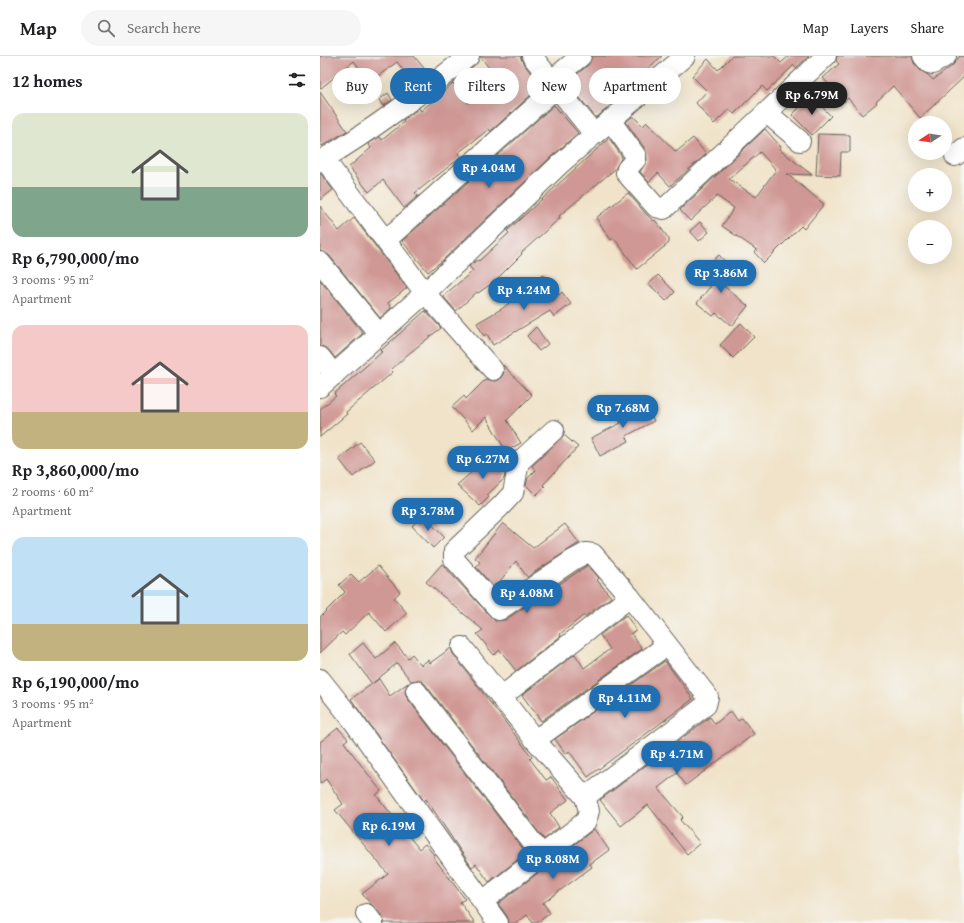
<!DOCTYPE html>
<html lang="en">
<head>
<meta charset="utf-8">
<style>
  :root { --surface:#fff; --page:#f6f6f6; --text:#202124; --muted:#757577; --line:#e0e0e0; --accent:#1f6fb2 }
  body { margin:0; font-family:"Gentium Book Plus",serif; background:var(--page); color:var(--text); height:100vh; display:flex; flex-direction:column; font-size:15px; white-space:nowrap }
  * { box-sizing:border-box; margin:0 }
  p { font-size:13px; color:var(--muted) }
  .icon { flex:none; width:22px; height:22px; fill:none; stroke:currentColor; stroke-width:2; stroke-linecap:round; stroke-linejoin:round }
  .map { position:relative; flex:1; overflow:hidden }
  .sheet { display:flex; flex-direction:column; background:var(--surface); width:320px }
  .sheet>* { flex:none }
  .top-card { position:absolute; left:12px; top:12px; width:380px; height:36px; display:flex; gap:8px }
  .needle { width:26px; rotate:258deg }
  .fabs { position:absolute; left:588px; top:60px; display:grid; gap:8px }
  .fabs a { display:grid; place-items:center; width:44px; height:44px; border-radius:50%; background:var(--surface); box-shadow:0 4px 16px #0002; font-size:20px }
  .price { position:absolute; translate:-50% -34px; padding:0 9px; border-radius:14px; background:var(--accent); color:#fff; font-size:13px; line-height:26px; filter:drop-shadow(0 1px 2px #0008) }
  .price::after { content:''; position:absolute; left:50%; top:24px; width:12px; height:9px; margin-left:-6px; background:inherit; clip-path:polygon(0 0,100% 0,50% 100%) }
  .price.selected { background:#222; color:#fff }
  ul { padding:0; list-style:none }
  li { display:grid; align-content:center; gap:8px; height:212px; padding:0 12px }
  li span { display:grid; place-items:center; height:124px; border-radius:12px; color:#555 }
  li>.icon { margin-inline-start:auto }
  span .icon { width:72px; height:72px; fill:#fffc; stroke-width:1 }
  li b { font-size:17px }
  h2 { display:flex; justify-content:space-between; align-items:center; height:48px; padding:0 12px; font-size:17px }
  .tag { padding:0 14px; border-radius:18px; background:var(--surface); box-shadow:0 4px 16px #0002; font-size:14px; line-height:36px }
  .tag.selected { background:var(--accent); color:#fff }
  header { display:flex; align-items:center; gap:24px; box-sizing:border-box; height:56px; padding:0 20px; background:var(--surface); border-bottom:1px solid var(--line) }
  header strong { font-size:19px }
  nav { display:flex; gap:22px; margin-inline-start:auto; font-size:14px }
  .search { width:280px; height:36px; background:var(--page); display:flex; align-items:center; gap:10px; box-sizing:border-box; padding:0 14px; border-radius:22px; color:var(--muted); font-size:15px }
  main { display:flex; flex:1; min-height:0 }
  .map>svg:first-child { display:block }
  .building { fill:#d09894; fill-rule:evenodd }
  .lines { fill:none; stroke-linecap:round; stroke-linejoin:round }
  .minor-casing { stroke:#666259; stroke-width:22 }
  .minor { stroke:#fff; stroke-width:20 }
</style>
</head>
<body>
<header>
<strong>Map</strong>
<div class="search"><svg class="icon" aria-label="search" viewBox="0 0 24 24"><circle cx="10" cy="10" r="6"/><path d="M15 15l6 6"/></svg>Search here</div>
<nav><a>Map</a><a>Layers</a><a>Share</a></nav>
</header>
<main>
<section class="sheet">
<h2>12 homes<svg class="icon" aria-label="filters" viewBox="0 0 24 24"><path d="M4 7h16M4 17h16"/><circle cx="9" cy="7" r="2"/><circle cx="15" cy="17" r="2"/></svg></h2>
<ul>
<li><span style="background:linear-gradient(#dfe7d0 60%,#7fa58c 0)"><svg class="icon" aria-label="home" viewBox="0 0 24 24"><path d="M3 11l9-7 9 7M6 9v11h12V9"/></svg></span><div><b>Rp 6,790,000/mo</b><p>3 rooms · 95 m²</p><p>Apartment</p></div></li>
<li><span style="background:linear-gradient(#f6c9c9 70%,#c2b280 0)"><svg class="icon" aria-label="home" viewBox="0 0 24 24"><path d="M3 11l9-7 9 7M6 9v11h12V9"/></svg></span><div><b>Rp 3,860,000/mo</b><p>2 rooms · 60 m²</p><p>Apartment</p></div></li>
<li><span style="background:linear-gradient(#bfe0f5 70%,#c2b280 0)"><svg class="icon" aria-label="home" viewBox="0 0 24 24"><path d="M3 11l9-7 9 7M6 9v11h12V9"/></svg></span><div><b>Rp 6,190,000/mo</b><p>3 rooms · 95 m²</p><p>Apartment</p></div></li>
</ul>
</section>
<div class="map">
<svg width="644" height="867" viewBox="0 0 644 867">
  <rect width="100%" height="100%" fill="#f6f6f2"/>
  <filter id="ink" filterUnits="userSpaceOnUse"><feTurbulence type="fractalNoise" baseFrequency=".025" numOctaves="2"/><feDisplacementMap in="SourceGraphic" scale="8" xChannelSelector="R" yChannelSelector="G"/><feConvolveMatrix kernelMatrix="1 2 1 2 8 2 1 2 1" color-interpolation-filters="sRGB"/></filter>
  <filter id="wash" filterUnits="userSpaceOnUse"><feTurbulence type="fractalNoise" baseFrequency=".012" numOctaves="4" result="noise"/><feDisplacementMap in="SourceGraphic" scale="16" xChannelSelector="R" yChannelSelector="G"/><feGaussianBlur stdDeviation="0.9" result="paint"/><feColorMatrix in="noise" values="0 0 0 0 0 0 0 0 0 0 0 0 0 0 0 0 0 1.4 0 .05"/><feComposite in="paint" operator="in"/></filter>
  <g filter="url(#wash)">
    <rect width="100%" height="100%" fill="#f0e3c9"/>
    <g id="blocks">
      <!-- building -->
      <g class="building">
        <path d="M0,0H94L108,17L94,28L77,6L50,26L34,5L0,33Z"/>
        <path d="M160,0H200L203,7L221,30L172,74L170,75L169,73L138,97L141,101L95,137L98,140L84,152L63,124L49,136L29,111L51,92L48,88L60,81L62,84L84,66L83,64L99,52L101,55L133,27L148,47L169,30L167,28L176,21Z"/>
        <path d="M272,0H342L323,17L325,19L276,62L247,26L268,9Z"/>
        <path d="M412,0H454L461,7L468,1L466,0H489L476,12L474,9L447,35L442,30L414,58L409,53L394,68L376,47L387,35L372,20L388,3L398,14Z"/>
        <path d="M517,0H592L594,7L600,14L608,19L613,24L632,10L640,0H644V21L600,62L573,30L556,46L557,47L542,59L528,42L524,46L503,22L519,8L516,5Z"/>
        <path d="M0,36L27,75L2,90L0,87Z"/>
        <path d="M68,37L72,44L63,50L59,44Z"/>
        <path d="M491,40L511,60L492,79L472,59Z"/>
        <path d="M234,49L258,77L232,100L124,203L108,216L82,185Z"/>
        <path d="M313,60L323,70L327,66L356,96L373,82L386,98L350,130L338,117L329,126L320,116L327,104L326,94L306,66Z"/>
        <path d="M445,73L461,91L459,93L492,119L467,118L504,148L484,173L481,170L444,207L434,196L437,194L402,170L414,152L397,140L370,165L360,154ZM440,96L456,114L436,141L409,123Z"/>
        <path d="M498,78L530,79V96H521L520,120L496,119Z"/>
        <path d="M289,82L302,101L295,113L239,160L240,162L201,197L202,198L174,226L158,237L157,236L136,255L123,240L153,215L149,210L153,207L158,204L159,205L189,177L187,175Z"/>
        <path d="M0,117L13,134L0,144Z"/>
        <path d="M308,137L327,159L334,165L335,164L349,183V187L317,213L294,182L291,184L276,162Z"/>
        <path d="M0,150L19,175L34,162L87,232L68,247L71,252L60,262L9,199L0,195Z"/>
        <path d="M380,166L389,176L379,185L370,175Z"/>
        <path d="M399,199L412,213L399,226L428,250L412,270L396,257L393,260L377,247L394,226L383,214Z"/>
        <path d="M223,219L239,239L242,236L251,248L234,261L230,255L173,289L167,278L164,280L157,267L183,252Z"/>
        <path d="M338,219L355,236L346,245L329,228Z"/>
        <path d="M0,224L43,277L15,302L9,294L0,290Z"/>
        <path d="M105,255L121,272L87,299L71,314L73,316L26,356L27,358L0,381V353L16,340L14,338L62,296L60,295Z"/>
        <path d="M421,267L434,281L413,302L400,289Z"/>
        <path d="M216,271L228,288L219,295L207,280Z"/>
        <path d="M183,309L212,339L187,364L201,387L186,395L166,361L153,374L132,351L144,340L146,343L166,323L175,325L180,323L184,317Z"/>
        <path d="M323,345L334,365L306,380L309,385L280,400L271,382L301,367L297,360Z"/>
        <path d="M244,379L258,391L223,429L225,431L216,439L206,429L208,422L216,414L212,410Z"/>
        <path d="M40,386L55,404L33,421L19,403Z"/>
        <path d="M171,399L186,414L184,423L167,439L169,441L160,450L137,429Z"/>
        <path d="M103,459L124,481L113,492L92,470Z"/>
        <path d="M183,467L213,492L245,468L259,487L207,521L196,505L180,525L182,527L176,534L156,511L160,506L155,502Z"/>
        <path d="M122,508L175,565L185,564L268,509L279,522L277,524L291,541L266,560H263L240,578L241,580L196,615L180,594L174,599L157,578L163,574L106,526Z"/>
        <path d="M58,510L80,536L74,542L87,557L66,576L49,556L25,579L22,576L0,597V561L25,536L19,529L31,518L39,526Z"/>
        <path d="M306,559L316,574L311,577L322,593L221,665L202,639L255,598L264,612L290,593L280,579Z"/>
        <path d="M43,587L56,603L75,587L88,602L92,598L101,609L108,604L110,607L131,592L133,598L212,701L210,703L226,724L231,721L248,744L230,757L239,771L224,783L105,628L100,624L91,625L77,607L53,627L59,623L70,640L88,627L85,636L87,642L206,797L169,826L156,808L152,811L140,794L106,743L104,745L31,643L52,628L30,598Z"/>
        <path d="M345,605L373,643L268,721L249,695L246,698L235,683Z"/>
        <path d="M411,655L418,665L422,662L434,678L366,729L357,717L338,732L363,761L360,764L380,787L367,798L328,749L301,770L280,744L390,661L395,668Z"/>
        <path d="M18,672L28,683L24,686L35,701L61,735L56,739L99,793L105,788L114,799V802L145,843L140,846L155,867H64L62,860L42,838L68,818L15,754L23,748L6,723L0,728V686Z"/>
        <path d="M274,773L289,794L270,808L272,811L223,847L230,857L217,867H213L207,859L197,867H189L187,860L178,848Z"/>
      </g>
    </g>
  </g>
  <g filter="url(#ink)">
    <use href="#blocks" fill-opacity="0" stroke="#666259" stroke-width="1"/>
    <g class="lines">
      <!-- minor casing -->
      <g class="minor-casing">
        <g id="minor">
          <path d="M212,0L274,78"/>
          <path d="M603,0L609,7L613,8L626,0"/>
          <path d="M232,24L261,0"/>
          <path d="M447,57L480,85"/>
          <path d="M290,64L316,100V103L307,113L306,117L336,151L344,153L506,0"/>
          <path d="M635,100L644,92"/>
          <path d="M4,103L105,237L173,314"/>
          <path d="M0,105C53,74 101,37 149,0"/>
          <path d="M66,184L237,31"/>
          <path d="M0,206L59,278"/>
          <path d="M0,301L14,319"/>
          <path d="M0,331L105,237L240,108L365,0"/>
          <path d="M234,374L199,406L193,437L180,451L134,495V503L179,554L253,504L266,497L273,498L310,541L388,641L386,649L265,741"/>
          <path d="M142,591L215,684L265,741L269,755L266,765L163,845"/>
          <path d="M0,623L31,662L178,867"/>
          <path d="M96,635L222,799"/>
          <path d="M181,641L310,541"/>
          <path d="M215,684L347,589"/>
          <path d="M46,858L53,867"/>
        </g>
      </g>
      <!-- minor -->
      <use href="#minor" class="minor"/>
    </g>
  </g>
</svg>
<div class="fabs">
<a><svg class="needle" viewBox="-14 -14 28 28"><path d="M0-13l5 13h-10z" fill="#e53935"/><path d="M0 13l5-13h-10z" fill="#757577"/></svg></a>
<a>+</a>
<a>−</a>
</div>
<b class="price selected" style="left:492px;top:60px">Rp 6.79M</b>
<b class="price" style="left:169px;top:133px">Rp 4.04M</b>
<b class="price" style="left:401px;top:238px">Rp 3.86M</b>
<b class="price" style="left:204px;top:255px">Rp 4.24M</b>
<b class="price" style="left:303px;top:373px">Rp 7.68M</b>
<b class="price" style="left:163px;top:424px">Rp 6.27M</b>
<b class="price" style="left:108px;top:476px">Rp 3.78M</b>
<b class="price" style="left:207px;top:558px">Rp 4.08M</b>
<b class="price" style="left:305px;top:663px">Rp 4.11M</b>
<b class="price" style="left:357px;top:719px">Rp 4.71M</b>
<b class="price" style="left:69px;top:791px">Rp 6.19M</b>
<b class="price" style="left:233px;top:824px">Rp 8.08M</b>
<div class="top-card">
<a class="tag">Buy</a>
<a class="tag selected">Rent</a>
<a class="tag">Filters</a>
<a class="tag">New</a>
<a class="tag">Apartment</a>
</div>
</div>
</main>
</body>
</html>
